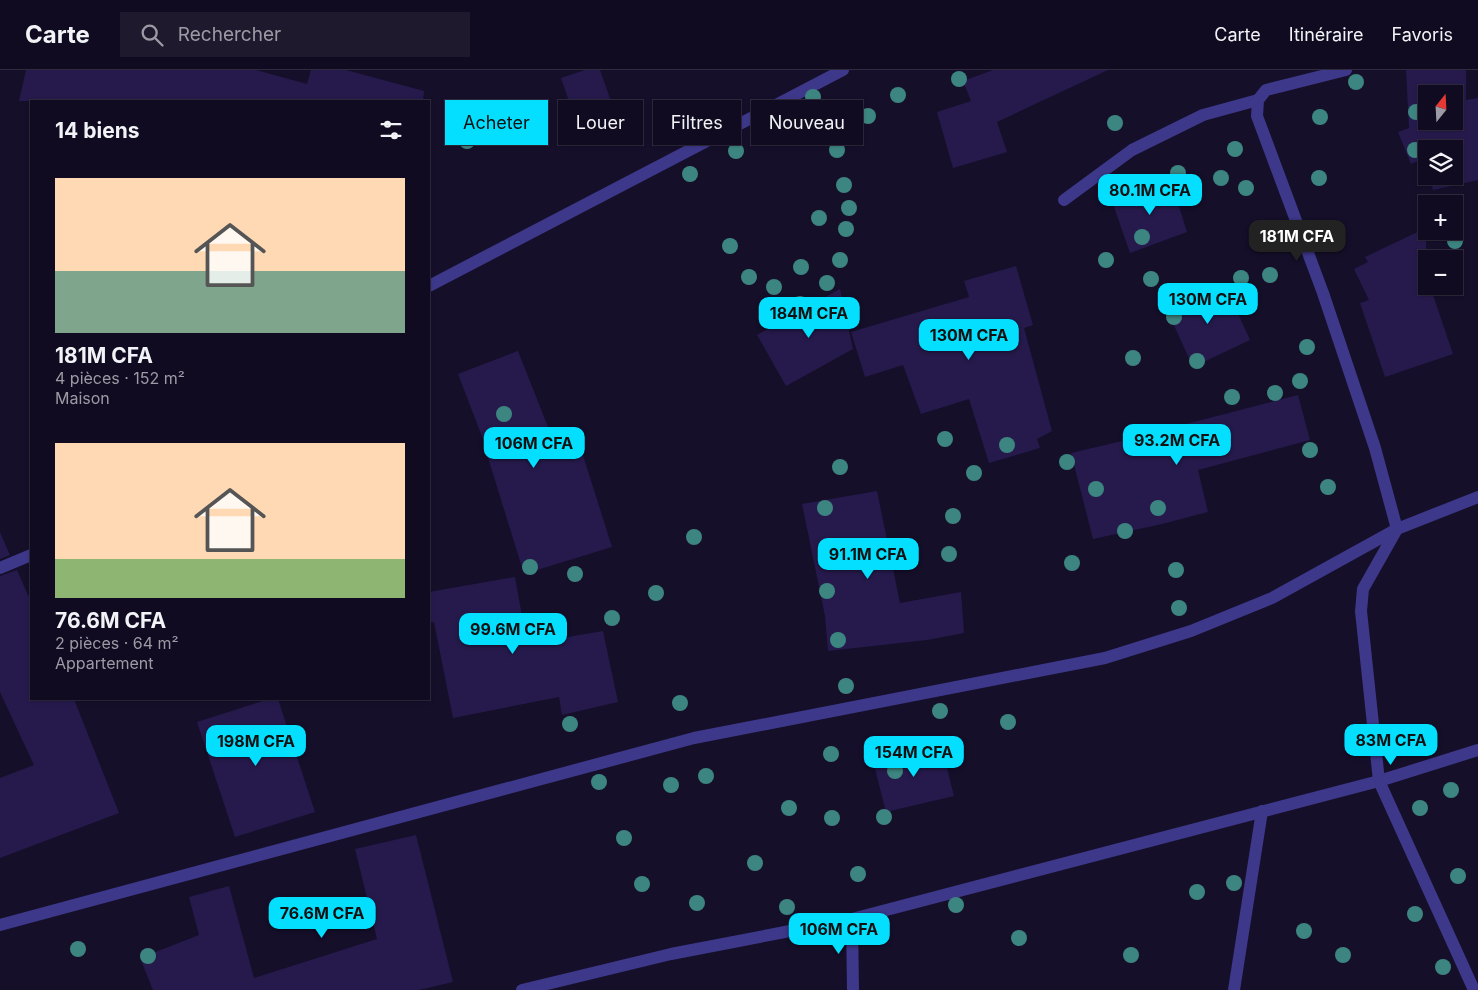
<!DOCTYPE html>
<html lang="fr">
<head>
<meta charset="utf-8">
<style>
  :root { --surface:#100b20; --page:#1e192d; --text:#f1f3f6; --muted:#9c9ba5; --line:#302b3e; --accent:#04deff }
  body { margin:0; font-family:Inter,sans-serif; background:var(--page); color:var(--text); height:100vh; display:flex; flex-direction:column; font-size:19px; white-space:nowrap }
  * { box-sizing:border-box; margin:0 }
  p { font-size:16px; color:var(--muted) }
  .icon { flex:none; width:28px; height:28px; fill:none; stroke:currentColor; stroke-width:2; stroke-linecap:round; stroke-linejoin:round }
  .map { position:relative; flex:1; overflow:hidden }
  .sheet { position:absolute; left:30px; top:30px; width:400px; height:600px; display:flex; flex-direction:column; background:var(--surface); border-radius:0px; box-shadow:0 1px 4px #0004,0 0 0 1px var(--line) }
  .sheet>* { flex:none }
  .guide { position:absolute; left:445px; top:30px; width:475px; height:45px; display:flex; gap:10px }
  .needle { width:32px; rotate:18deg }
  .tools { position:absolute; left:1418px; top:15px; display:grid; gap:10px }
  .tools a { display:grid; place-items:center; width:45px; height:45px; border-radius:0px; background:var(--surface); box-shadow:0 1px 4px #0004,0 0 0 1px var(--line); font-size:25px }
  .price { position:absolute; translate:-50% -42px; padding:0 11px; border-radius:10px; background:var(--accent); color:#111; font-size:16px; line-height:32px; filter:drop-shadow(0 1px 2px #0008) }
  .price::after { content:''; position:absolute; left:50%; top:30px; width:15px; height:11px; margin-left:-8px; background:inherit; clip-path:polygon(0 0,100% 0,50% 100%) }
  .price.current { background:#222; color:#fff }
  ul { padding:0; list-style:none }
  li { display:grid; align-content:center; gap:10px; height:265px; padding:0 25px }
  li span { display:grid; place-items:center; height:155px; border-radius:0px; color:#555 }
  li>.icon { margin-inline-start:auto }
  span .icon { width:90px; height:90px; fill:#fffc; stroke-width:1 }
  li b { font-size:21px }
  h2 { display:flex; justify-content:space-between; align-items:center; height:60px; padding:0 25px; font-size:21px }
  .chip { padding:0 18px; border-radius:0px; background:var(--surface); box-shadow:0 1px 4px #0004,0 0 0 1px var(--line); font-size:18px; line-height:45px }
  .chip.current { background:var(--accent); color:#111 }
  header { display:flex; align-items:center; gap:30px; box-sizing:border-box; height:70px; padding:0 25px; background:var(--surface); border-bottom:1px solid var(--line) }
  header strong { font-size:24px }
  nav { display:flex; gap:28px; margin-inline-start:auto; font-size:18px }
  .search { width:350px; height:45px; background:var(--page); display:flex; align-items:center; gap:12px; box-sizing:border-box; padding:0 18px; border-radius:0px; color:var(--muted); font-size:19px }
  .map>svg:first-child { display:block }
  .building { fill:#261a4c; fill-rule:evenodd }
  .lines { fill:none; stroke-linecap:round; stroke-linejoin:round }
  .minor { stroke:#3e388b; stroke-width:12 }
  .tree { fill:#3d8581 }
</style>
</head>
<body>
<header>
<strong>Carte</strong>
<div class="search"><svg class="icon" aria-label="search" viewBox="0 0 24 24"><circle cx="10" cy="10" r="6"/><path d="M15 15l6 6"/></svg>Rechercher</div>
<nav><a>Carte</a><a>Itinéraire</a><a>Favoris</a></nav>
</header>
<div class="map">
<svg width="1478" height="920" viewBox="0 0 1478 920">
  <rect width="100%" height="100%" fill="#150f2a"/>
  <!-- building -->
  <g class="building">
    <path d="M26,0H256L307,14L311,0H346L424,21L423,31H19Z"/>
    <path d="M585,0H600L614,40L577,54L561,8Z"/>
    <path d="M993,0H1108L997,52L1007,82L953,98L937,42L971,31L963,11Z"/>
    <path d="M1406,0H1466V30L1478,28V110L1433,120L1429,106H1454V79H1426V92L1425,88L1411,94L1398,62L1409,58ZM1426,24H1454V51H1426Z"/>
    <path d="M1170,108L1187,162L1130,183L1113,134Z"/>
    <path d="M1426,158V216H1430L1453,284L1385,307L1360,233L1369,230L1354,199L1368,192L1365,187Z"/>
    <path d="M1016,196L1033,255L1024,258L1052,361L1037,369L1040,378L989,393L969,329L921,344L903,295L865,307L851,262L969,227L964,211Z"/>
    <path d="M1224,213L1250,270L1193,297L1167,240Z"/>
    <path d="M840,219L853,279L786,316L757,265Z"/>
    <path d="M518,281L552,367L575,360L612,477L524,504L485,378L486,377L458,304Z"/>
    <path d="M1298,325L1310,370L1198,400L1208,442L1162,454L1093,469L1071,383L1186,356V354Z"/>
    <path d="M877,421L900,533L961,522L964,563L927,570L828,581L825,546L802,434Z"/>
    <path d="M0,462L10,485L0,489Z"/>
    <path d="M17,500L31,532V629H74L119,743L0,788V708L34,695L0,622V506Z"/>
    <path d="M515,507L527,574L603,561L618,632L562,645L559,627L453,648L434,552L429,553V522Z"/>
    <path d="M269,629H278L315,742L235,767L197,652Z"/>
    <path d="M941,674L954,726L886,742L873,691Z"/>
    <path d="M416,765L453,912L419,920H153L140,888L199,865L189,827L229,816L254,908L377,869L355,779Z"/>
  </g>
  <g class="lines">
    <!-- minor -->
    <g class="minor">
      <path d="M1346,0L1266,20L1258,30L1257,46L1323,223L1375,378L1397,459L1363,519L1361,541L1379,711L1474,920"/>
      <path d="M1064,130L1132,80L1203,45L1258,30"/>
      <path d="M429,216L843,0"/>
      <path d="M0,498L31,485"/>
      <path d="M852,849L853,920"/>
      <path d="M0,855L694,668L1105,588L1191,561L1272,528L1397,459L1478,427"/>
      <path d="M522,920L671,884L852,849L1379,711L1478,680"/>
      <path d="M1234,920L1262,741"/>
    </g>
  </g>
  <!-- trees -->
  <g class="tree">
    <circle cx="959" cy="9" r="8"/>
    <circle cx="1356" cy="12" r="8"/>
    <circle cx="898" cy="25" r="8"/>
    <circle cx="813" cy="27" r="8"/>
    <circle cx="1416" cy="42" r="8"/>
    <circle cx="868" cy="46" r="8"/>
    <circle cx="1320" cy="47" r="8"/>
    <circle cx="780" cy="49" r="8"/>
    <circle cx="1115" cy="53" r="8"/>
    <circle cx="853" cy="63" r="8"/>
    <circle cx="467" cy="71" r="8"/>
    <circle cx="1235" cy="79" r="8"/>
    <circle cx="837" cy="80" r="8"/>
    <circle cx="1415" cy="80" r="8"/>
    <circle cx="736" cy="81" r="8"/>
    <circle cx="1178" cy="103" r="8"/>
    <circle cx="690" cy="104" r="8"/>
    <circle cx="1221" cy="108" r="8"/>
    <circle cx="1319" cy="108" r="8"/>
    <circle cx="844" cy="115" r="8"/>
    <circle cx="1246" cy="118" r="8"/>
    <circle cx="1149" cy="126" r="8"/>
    <circle cx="849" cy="138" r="8"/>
    <circle cx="819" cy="148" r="8"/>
    <circle cx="846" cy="159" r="8"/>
    <circle cx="1262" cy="164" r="8"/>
    <circle cx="1142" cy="167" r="8"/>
    <circle cx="1455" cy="171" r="8"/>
    <circle cx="730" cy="176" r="8"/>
    <circle cx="840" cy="190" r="8"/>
    <circle cx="1106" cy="190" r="8"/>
    <circle cx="801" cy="197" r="8"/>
    <circle cx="1270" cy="205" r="8"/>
    <circle cx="749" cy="207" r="8"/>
    <circle cx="1241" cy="208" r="8"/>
    <circle cx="1151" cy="209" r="8"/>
    <circle cx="827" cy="213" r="8"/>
    <circle cx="774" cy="217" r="8"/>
    <circle cx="800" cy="234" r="8"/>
    <circle cx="1174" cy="247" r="8"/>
    <circle cx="1307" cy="277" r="8"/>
    <circle cx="1133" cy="288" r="8"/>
    <circle cx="1197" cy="291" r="8"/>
    <circle cx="1300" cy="311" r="8"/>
    <circle cx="1275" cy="323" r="8"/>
    <circle cx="1232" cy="327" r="8"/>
    <circle cx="504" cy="344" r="8"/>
    <circle cx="945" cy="369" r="8"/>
    <circle cx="1007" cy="375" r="8"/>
    <circle cx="492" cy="376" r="8"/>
    <circle cx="561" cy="377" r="8"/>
    <circle cx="1310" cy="380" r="8"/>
    <circle cx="1067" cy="392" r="8"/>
    <circle cx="840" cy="397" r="8"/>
    <circle cx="974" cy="403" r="8"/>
    <circle cx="1328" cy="417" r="8"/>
    <circle cx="1096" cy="419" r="8"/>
    <circle cx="825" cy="438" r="8"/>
    <circle cx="1158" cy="438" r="8"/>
    <circle cx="953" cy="446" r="8"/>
    <circle cx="1125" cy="461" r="8"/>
    <circle cx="694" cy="467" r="8"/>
    <circle cx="949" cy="484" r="8"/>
    <circle cx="1072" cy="493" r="8"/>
    <circle cx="530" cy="497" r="8"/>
    <circle cx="1176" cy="500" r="8"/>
    <circle cx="575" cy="504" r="8"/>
    <circle cx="827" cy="521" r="8"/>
    <circle cx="656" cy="523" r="8"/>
    <circle cx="1179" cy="538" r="8"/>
    <circle cx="612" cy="548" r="8"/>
    <circle cx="838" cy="570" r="8"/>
    <circle cx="846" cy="616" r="8"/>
    <circle cx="680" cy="633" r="8"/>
    <circle cx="940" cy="641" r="8"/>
    <circle cx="1008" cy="652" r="8"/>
    <circle cx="570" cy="654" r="8"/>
    <circle cx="831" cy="684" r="8"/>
    <circle cx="895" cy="701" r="8"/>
    <circle cx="706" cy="706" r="8"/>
    <circle cx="599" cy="712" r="8"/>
    <circle cx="671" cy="715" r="8"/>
    <circle cx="1451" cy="720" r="8"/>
    <circle cx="789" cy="738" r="8"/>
    <circle cx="1420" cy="738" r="8"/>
    <circle cx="884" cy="747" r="8"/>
    <circle cx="832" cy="748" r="8"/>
    <circle cx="624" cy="768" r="8"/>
    <circle cx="755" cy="793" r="8"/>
    <circle cx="858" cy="804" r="8"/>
    <circle cx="1458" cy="806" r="8"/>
    <circle cx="1234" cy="813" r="8"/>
    <circle cx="642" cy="814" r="8"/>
    <circle cx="1197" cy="822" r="8"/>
    <circle cx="697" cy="833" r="8"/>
    <circle cx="956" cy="835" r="8"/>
    <circle cx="787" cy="837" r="8"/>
    <circle cx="1415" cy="844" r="8"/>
    <circle cx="1304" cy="861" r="8"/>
    <circle cx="1019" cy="868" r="8"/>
    <circle cx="78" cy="879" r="8"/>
    <circle cx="1131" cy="885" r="8"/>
    <circle cx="1343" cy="885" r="8"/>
    <circle cx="148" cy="886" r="8"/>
    <circle cx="1443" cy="897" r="8"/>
  </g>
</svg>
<div class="tools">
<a><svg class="needle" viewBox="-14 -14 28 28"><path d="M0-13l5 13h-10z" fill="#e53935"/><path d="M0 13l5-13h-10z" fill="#9c9ba5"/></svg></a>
<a><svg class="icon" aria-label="layers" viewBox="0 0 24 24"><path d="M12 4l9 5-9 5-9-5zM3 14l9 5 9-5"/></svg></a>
<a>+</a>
<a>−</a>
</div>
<b class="price" style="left:1150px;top:146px">80.1M CFA</b>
<b class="price current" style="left:1297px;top:192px">181M CFA</b>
<b class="price" style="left:1208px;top:255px">130M CFA</b>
<b class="price" style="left:809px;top:269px">184M CFA</b>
<b class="price" style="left:969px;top:291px">130M CFA</b>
<b class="price" style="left:1177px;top:396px">93.2M CFA</b>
<b class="price" style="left:534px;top:399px">106M CFA</b>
<b class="price" style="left:868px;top:510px">91.1M CFA</b>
<b class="price" style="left:513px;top:585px">99.6M CFA</b>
<b class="price" style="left:1391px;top:696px">83M CFA</b>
<b class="price" style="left:256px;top:697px">198M CFA</b>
<b class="price" style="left:914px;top:708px">154M CFA</b>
<b class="price" style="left:322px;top:869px">76.6M CFA</b>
<b class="price" style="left:839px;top:885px">106M CFA</b>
<div class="guide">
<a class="chip current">Acheter</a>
<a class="chip">Louer</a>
<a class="chip">Filtres</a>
<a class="chip">Nouveau</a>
</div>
<section class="sheet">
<h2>14 biens<svg class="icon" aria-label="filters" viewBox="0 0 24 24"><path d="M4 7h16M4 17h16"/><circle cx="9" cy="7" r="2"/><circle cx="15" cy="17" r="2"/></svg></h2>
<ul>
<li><span style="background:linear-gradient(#ffd9b3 60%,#7fa58c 0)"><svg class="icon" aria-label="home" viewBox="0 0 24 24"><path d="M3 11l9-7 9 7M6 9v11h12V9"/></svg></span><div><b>181M CFA</b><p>4 pièces · 152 m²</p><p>Maison</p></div></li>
<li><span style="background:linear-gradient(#ffd9b3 75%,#8fb573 0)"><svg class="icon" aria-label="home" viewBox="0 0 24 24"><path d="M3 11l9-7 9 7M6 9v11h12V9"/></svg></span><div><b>76.6M CFA</b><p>2 pièces · 64 m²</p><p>Appartement</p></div></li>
</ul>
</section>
</div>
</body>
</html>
